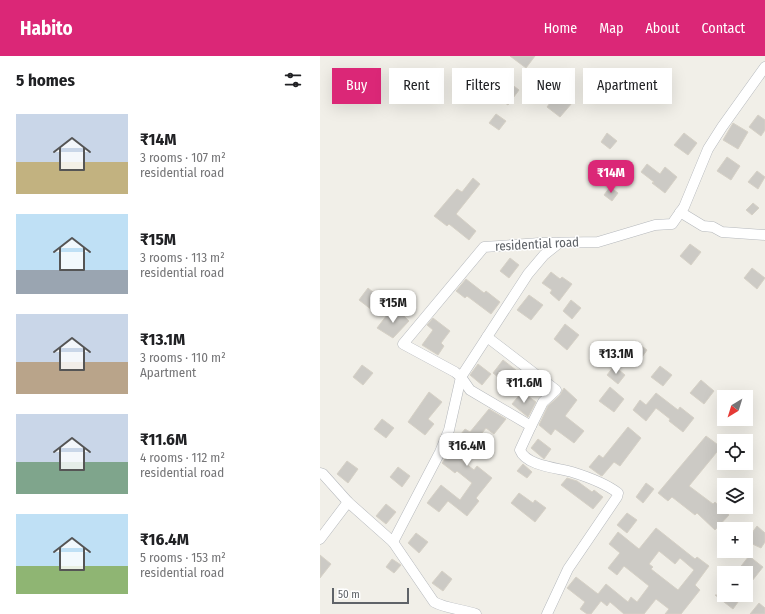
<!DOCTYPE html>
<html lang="en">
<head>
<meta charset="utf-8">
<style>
  :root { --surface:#fff; --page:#f6f6f6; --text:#202124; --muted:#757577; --accent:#db2777 }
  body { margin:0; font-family:"Fira Sans Condensed",sans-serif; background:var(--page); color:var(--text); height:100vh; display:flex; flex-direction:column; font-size:15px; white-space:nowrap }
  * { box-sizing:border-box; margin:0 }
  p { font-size:13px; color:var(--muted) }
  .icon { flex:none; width:22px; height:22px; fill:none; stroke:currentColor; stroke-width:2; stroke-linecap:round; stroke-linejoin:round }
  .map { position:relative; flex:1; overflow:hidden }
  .drawer { display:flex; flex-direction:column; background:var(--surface); width:320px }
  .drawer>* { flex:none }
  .banner { position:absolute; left:12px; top:12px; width:373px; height:36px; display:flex; gap:8px }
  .needle { width:26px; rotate:218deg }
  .buttons { position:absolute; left:397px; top:334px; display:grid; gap:8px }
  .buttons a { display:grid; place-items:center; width:36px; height:36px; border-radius:0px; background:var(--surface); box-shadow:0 4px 16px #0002; font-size:20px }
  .scale { position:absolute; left:12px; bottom:10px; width:77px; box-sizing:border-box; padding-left:4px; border:2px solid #5f6368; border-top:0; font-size:11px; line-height:14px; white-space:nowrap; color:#5f6368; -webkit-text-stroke:3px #fff; paint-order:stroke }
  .price { position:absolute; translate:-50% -34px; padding:0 9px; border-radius:8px; background:#fff; color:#222; font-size:13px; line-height:26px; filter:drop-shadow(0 1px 2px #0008) }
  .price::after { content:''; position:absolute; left:50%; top:24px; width:12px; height:9px; margin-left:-6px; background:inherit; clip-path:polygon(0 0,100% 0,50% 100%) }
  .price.current { background:var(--accent); color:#fff }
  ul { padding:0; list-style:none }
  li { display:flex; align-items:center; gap:12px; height:100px; padding:0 16px }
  li span { display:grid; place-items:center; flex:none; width:112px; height:80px; border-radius:0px; color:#555 }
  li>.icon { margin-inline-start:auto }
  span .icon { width:48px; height:48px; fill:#fffc; stroke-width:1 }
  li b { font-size:17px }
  h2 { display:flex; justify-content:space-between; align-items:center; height:48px; padding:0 16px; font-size:17px }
  .chip { padding:0 14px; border-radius:0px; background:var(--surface); box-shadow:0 4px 16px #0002; font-size:14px; line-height:36px }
  .chip.current { background:var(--accent); color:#fff }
  header { display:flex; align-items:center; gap:24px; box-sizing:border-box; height:56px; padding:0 20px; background:var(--accent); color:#fff }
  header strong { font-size:19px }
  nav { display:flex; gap:22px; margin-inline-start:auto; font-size:14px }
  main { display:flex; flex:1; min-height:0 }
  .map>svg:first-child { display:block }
  .building { fill:#cccac5; stroke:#d6d1c6; fill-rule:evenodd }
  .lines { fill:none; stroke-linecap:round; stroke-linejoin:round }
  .minor-casing { stroke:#b5b8bc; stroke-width:11 }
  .minor { stroke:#fff; stroke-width:10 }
  .labels { text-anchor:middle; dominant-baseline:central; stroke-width:3; stroke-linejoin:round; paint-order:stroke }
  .street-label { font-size:13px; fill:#5f6368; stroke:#fff }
</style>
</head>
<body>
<header>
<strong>Habito</strong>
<nav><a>Home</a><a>Map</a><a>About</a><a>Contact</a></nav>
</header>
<main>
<section class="drawer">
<h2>5 homes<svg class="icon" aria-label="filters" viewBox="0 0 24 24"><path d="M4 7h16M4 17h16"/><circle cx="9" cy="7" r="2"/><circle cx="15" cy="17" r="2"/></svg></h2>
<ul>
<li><span style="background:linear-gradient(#c9d6e8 60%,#c2b280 0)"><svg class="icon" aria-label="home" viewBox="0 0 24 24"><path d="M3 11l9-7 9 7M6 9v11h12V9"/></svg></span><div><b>₹14M</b><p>3 rooms · 107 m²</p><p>residential road</p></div></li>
<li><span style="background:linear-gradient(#bfe0f5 70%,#9aa5b1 0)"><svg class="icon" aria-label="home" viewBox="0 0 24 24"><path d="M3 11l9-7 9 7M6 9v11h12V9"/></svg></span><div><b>₹15M</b><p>3 rooms · 113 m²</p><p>residential road</p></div></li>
<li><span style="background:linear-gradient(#c9d6e8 60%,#b9a48a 0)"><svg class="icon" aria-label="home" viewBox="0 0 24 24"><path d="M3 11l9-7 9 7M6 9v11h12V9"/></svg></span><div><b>₹13.1M</b><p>3 rooms · 110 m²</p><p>Apartment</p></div></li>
<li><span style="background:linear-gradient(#c9d6e8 60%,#7fa58c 0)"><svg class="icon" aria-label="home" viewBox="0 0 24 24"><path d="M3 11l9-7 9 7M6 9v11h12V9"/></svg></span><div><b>₹11.6M</b><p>4 rooms · 112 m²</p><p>residential road</p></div></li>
<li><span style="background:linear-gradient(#bfe0f5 65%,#8fb573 0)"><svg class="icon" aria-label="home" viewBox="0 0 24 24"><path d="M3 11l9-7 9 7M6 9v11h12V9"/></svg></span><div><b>₹16.4M</b><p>5 rooms · 153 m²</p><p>residential road</p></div></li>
</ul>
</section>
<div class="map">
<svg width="445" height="558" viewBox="0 0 445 558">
  <rect width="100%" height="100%" fill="#f1efe8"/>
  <!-- building -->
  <g class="building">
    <path d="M190,0H215L206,12Z"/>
    <path d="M186,24L199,34L188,49L174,39Z"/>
    <path d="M238,36L252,47L240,61L227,51Z"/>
    <path d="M176,58L186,65L179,74L169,67Z"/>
    <path d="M438,59L445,64V74L441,80L429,71Z"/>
    <path d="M413,67L428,76L418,93L403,84Z"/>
    <path d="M287,77L297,85L290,93L281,86Z"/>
    <path d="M364,77L377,87L368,99L354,89Z"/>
    <path d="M407,101L420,110L411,124L397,115Z"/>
    <path d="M327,108L340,118L345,111L357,121L345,137L332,127L334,126L321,116Z"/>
    <path d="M437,115L445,121L438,133L428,126Z"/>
    <path d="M153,122L160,128L136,158L156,175L149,184L129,168L127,170L114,160L137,133L142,136Z"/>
    <path d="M290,131L298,137L292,145L284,139Z"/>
    <path d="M433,147L439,152L432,159L426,154Z"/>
    <path d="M370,188L381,196L371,209L360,200Z"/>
    <path d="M190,202L199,209L189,222L180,215Z"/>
    <path d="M432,212L445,222L437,233L424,222Z"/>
    <path d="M231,216L240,223L242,221L252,228L239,245L230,237L232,234L222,227Z"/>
    <path d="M146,223L164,237L166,235L180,246L171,258L147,240L145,242L136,235Z"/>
    <path d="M48,232L60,242L52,254L39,244Z"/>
    <path d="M209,239L223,249L211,264L197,254Z"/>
    <path d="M251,244L261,252L252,263L243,255Z"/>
    <path d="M76,252L89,265L73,282L57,272L67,259L71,261Z"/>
    <path d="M113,262L130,275L121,287L124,290L118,299L102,289L113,274L107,269Z"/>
    <path d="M245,268L259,279L247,294L234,283Z"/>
    <path d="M315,285L327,294L320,304L308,294Z"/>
    <path d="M183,304L201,318L190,331L173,317Z"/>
    <path d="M158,308L171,318L162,329L150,319Z"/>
    <path d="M42,309L53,317L43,329L33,321Z"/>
    <path d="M294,310L305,319L298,328L287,319Z"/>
    <path d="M340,310L352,319L343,330L331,321Z"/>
    <path d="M381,324L394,335L384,348L370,337Z"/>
    <path d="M290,331L304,343L294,356L279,345Z"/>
    <path d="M244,332L257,344L245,360L264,375L254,387L235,373L231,379L219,369L228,350L240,339Z"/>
    <path d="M109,336L122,346L108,363L114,368L105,379L88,366Z"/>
    <path d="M202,336L216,346L208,361L192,348Z"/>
    <path d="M336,337L358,354L360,351L374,362L363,376L349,365L350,363L336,352L326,365L313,354L320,344L326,349Z"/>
    <path d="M169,353L186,363L174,378L166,372L141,404L154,414L157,410L172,422L156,442L159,445L147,460L128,445L119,456L107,447L121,429L140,444L152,427L137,415L135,417L122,407L136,388L134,387L145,373L150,376Z"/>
    <path d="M62,363L74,372L66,382L54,373Z"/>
    <path d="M308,371L321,382L300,410L294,406L282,420L280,419L269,411L279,399L283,402Z"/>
    <path d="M386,380L401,391L369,430L393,448L395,446L409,459L395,474L377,457L375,459L352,441L348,445L338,437Z"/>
    <path d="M218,383L231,393L224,403L211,392Z"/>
    <path d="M27,405L38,413L28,427L17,418Z"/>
    <path d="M203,408L212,416L207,422L197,415Z"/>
    <path d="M78,411L90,420L82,431L70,421Z"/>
    <path d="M247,422L257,425L272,436L274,434L283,441L273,453L241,429Z"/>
    <path d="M326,427L334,433L323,447L316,441Z"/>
    <path d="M199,437L213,447L215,444L226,452L215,466L191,447Z"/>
    <path d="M66,448L76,456L66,468L56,460Z"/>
    <path d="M307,457L317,464L307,477L297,469Z"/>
    <path d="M437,470L445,477V486L441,492L426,485Z"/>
    <path d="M336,472L375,503L377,501L389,510L375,529L380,534L361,558H345L349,553L336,543L324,558H304L290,546L287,550L281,545L271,558H267L260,553L265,546L247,532L256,521L278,538L286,528L308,546L311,541L317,546L329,530L304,510L297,519L288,512L300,497L289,488L298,476L319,493ZM339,495L355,508L360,502L374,514L358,534L331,513L333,511L329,508Z"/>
    <path d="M96,477L108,486L99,497L88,487Z"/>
    <path d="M0,499L11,508L0,522Z"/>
    <path d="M429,500L443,511L432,525L426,520V517H422L418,514Z"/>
    <path d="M72,503L81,509L74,517L66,511Z"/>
    <path d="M122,515L132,523L123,535L112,527Z"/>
    <path d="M395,539H423L413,553Z"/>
    <path d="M439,547L445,552V558H430Z"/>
  </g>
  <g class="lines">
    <!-- minor casing -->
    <g class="minor-casing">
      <g id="minor">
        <path d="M360,156L383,170L393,171L402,176L445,179"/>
        <path d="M167,281L236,334L223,346L211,370"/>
        <path d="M0,417L3,418L28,446"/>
        <path d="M0,483L28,446L73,486L120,396L129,374L141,321L208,218L224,199L239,187"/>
        <path d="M73,486L114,546C127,553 142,553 156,558"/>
        <path d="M227,558L248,513L297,441L298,437C285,427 268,421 252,416C238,412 206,410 200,394L211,370L150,334L141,321L135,316L83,288L164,191L220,187L278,186L335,169L352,168L364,151L388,93L402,71L445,11"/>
      </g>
    </g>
    <!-- minor -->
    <use href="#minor" class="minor"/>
  </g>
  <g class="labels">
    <!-- street labels -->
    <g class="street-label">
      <text transform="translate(217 188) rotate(-3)">residential road</text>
    </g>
  </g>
</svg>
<div class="buttons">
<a><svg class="needle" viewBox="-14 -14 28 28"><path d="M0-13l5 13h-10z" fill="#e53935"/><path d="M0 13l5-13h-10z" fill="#757577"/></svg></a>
<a><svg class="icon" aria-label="locate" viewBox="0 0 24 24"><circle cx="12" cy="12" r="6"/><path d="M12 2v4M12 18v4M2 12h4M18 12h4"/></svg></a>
<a><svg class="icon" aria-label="layers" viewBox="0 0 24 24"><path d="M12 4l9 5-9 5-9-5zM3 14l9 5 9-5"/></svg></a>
<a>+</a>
<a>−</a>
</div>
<div class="scale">50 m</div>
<b class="price current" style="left:291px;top:138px">₹14M</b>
<b class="price" style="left:73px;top:268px">₹15M</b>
<b class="price" style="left:296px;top:319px">₹13.1M</b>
<b class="price" style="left:204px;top:348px">₹11.6M</b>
<b class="price" style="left:147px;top:411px">₹16.4M</b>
<div class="banner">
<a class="chip current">Buy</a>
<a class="chip">Rent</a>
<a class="chip">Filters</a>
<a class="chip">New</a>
<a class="chip">Apartment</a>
</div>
</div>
</main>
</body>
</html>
